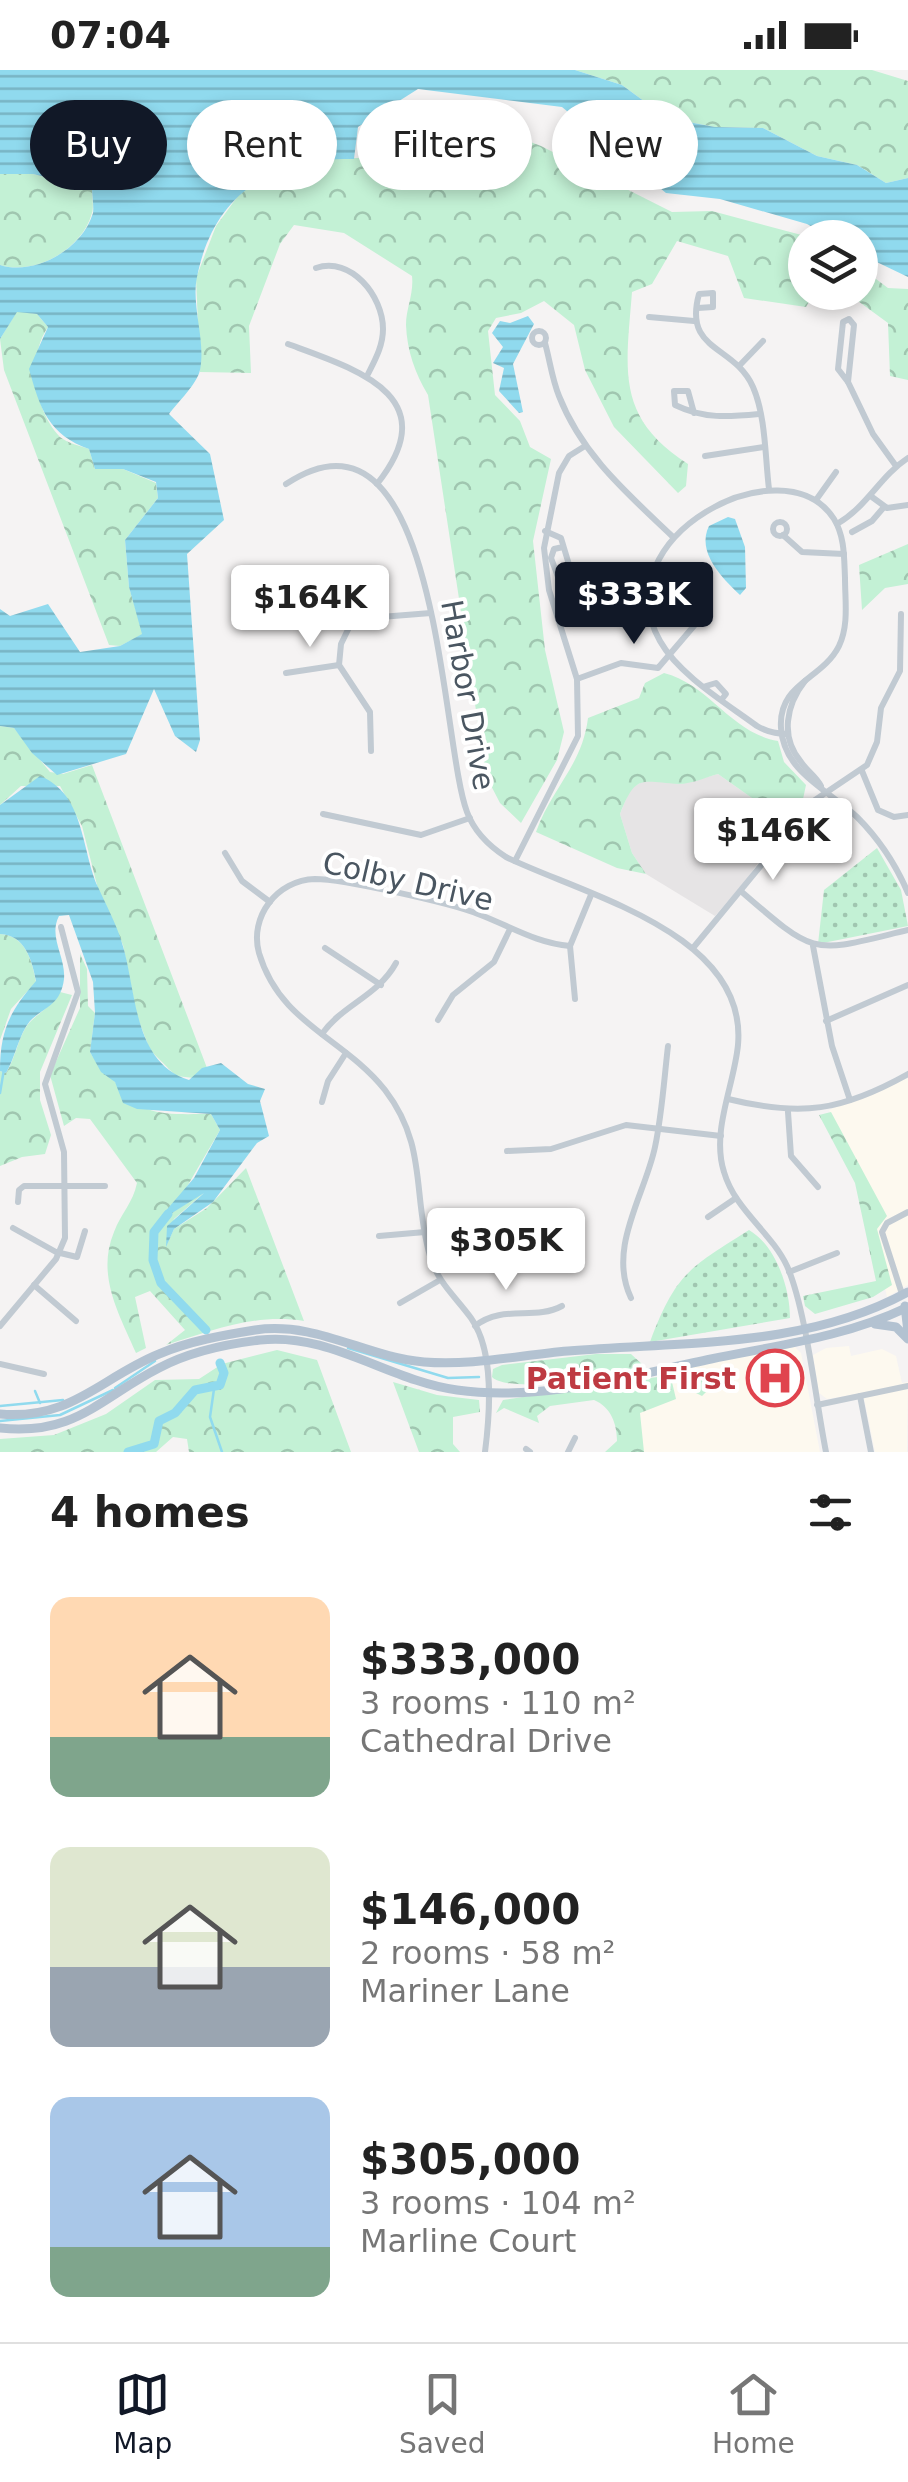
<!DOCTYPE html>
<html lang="en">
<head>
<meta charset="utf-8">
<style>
  :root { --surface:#fff; --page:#f2f2f2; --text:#222; --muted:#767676; --line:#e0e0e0; --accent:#111827 }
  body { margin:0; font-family:"DejaVu Sans",sans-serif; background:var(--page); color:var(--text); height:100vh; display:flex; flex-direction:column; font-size:38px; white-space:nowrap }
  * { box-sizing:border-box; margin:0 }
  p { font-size:32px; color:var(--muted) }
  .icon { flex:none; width:55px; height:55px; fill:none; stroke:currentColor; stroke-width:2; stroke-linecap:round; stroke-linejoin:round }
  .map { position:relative; height:1382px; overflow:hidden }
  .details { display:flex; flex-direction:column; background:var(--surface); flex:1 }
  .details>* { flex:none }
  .hud { position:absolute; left:30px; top:30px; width:850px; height:90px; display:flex; gap:20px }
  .buttons { position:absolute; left:788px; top:150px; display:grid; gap:20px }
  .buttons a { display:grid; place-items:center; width:90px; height:90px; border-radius:50%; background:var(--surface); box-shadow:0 5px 15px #0003; font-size:50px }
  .price { position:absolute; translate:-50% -85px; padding:0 22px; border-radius:10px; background:#fff; color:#222; font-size:32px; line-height:65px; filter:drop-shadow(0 2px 5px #0008) }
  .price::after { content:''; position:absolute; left:50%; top:60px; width:30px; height:22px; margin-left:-15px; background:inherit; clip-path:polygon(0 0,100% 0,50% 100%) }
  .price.on { background:var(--accent); color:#fff }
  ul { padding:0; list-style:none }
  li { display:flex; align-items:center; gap:30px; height:250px; padding:0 50px }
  li span { display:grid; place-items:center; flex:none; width:280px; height:200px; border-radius:20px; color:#555 }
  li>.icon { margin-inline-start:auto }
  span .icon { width:120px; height:120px; fill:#fffc; stroke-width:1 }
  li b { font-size:42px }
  h2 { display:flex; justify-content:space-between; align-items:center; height:120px; padding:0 50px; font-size:42px }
  .pill { padding:0 35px; border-radius:45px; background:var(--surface); box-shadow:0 5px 15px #0003; font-size:35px; line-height:90px }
  .pill.on { background:var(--accent); color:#fff }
  .status { display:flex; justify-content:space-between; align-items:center; height:70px; padding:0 50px; background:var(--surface); direction:ltr }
  .status svg { height:28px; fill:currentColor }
  .menu { display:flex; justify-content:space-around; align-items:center; height:140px; border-top:2px solid var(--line); background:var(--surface); font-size:28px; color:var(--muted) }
  .menu a { display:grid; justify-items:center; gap:5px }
  .menu .on { color:var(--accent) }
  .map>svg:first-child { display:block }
  .commercial { fill:#fdf9ef }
  .education { fill:#e6e4e5 }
  .forest { fill:url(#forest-crowns) }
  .park { fill:url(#park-dots) }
  .water { fill:url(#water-rules) }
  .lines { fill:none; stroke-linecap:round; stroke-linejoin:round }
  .stream { stroke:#90daee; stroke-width:2.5 }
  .river { stroke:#90daee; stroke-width:9 }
  .minor { stroke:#c1cad2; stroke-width:6 }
  .major { stroke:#b3c2d1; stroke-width:9 }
  .labels { text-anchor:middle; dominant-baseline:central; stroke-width:8; stroke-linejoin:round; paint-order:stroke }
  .street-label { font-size:30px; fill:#4a5661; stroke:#fff }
  .health-label { font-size:30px; font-weight:bold; fill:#be3a42; stroke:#fff; text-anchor:end }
</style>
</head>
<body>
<div class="status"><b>07:04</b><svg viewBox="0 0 49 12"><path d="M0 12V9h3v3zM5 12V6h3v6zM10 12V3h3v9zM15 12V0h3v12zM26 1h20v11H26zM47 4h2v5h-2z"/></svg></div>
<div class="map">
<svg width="908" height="1382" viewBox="0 0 908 1382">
  <defs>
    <pattern id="forest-crowns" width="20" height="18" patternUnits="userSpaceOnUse" patternTransform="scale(2.5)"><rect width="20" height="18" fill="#c3f1d5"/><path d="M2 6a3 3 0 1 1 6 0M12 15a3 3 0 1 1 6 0" fill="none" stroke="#a0c6b0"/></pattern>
    <pattern id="park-dots" width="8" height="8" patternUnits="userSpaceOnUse" patternTransform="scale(2.5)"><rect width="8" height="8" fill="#c3f1d5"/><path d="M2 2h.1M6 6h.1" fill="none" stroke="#a0c6b0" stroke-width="1.8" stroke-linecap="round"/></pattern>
    <pattern id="water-rules" width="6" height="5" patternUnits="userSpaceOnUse" patternTransform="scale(2.5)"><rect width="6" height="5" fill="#90daee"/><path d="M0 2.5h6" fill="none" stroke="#78b4c4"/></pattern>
  </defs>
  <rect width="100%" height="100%" fill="#f5f3f3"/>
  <!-- commercial -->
  <g class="commercial">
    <path d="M908,1008V1215L887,1227L869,1150L882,1142L829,1040Z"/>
    <path d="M849,1276L851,1286L882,1279L896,1286L902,1313L908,1312L907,1382H875L863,1323L827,1329L819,1323L813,1285L826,1278Z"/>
    <path d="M795,1277L801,1283L820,1382H623L611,1316L664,1306L691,1295Z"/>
  </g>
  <!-- education -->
  <path class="education" d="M718,704L786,752L747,809L715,846L646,804L632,783L620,744L630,719L647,709L681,714Z"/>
  <!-- forest -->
  <g class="forest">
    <path d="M575,0H872L908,11V108L886,113L857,95L817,86L763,58L715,57L667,48L622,15Z"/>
    <path d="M445,49L481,53L541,76L672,142L712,141L809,167L805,168V222L814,223L806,237L744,228L728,186L677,171L652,214L632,222C626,300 615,347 688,394L686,416L678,423L614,357L585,300L574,255L544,231L521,243L496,248L488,261L495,325L520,351L530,377L551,389L533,471L545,580L564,662L557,690L521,753L500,733L486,706L428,325C415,303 407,281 406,255C406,238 414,224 412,206L344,163L294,155L280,174L249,256L251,303L200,302L196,208L216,156L246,115L310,88H361L394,64Z"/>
    <path d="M0,104H33L92,119C92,126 94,137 92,143C82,180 34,206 0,195Z"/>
    <path d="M860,197L888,218L908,219V310L890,306L888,253L847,223L860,222Z"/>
    <path d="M17,241L37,244L48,257C27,287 34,340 60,367C67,373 81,376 89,379L95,399H123L156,413L158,428L125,470L129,517L143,564L120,576L109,575L4,300L0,269Z"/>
    <path d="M908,474V514L885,518L862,540L859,495Z"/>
    <path d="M664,603C710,615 731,663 778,671L784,692L806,715L803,729L786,752L718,704C707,707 691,714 679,714C641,712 636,703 620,744L632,783L646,804L617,798L536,762C552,717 582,696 588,648L639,628L645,613Z"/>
    <path d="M0,656L14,658L50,702L63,704L92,695L207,998L194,1008L176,1006L150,980L137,946L123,875L98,819L82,756L60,716H21L0,735Z"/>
    <path d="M0,864C25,865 32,890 36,912L11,939L0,970Z"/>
    <path d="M80,884L87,899L88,936L95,943L90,982C96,994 108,1001 115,1012C140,1048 166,1044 211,1044L220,1060L185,1120L162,1149L206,1121L174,1149L166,1176L174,1159L207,1138L246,1098L304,1251C255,1243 211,1261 166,1275L185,1260L150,1221L135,1227L146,1278L136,1283C119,1244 96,1205 114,1162C121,1143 133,1133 137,1113L90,1049L76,1048L64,1056L50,1005L80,938Z"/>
    <path d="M60,922L72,925L40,1002V1030L51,1065L45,1084L22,1087L0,1096V1001L6,1003C16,988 19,962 31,951C44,939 48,939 60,922Z"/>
    <path d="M831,1042L887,1146L877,1159L892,1215L873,1227L815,1244L805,1236L803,1226L876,1211L855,1113L819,1045Z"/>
    <path d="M277,1280L317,1290L351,1382H189L187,1369L173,1367L156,1382H0V1369L54,1365L106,1344L155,1310L199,1309L222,1294Z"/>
    <path d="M596,1284H631L644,1296C619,1306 511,1325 492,1307L493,1299L502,1295Z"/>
    <path d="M706,1301L715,1303L719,1321L708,1320L702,1326L694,1322L690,1309L698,1310Z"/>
    <path d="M664,1306L672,1312L676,1329L640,1343L644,1382H605L617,1371C617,1354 611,1337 594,1330L550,1336L537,1346L539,1353L504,1338L496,1343L503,1330Z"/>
    <path d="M393,1312L437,1325L479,1330L480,1342L453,1347V1374L460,1382H419Z"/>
  </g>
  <!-- park -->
  <g class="park">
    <path d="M877,778L901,820L908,856L818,874L824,820Z"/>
    <path d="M749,1160C776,1176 790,1218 790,1248L650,1272C676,1203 689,1198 749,1160Z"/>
  </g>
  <!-- water -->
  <g class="water">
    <path d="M0,0H575L622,15L667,48L715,57L763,58L817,86L857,95L886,113L908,108V207L860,184V168L831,167L807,154L720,129L666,123L562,37L418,19L358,57L354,89C273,88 214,122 197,207C191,236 206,270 200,300C197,314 178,332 169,344L210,384L224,450L187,484L200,670L196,682L175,666L154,619L126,684L57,705L32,683L14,658L0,656V539L10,546L48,534L80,582L120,576L142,564L129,517L125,470L158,428L156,412L123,399H95L89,379C49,365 40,339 29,299L48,257L37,244L17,242L0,269V195C34,206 82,180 93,143C94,136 92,125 92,118L33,104H0Z"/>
    <path d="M528,246L534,254L513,294L523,342L519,343L499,321L504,298L493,293L503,277L492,263L500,251L510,253Z"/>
    <path d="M728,447L735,449L745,477L746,518L740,525C722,508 696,482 709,456Z"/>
    <path d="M40,706C85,724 81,779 98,817C106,835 116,853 122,873C137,920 132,992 189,1010L202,998L221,993L248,1014L265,1019L260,1031L269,1066L257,1073L213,1132L174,1159L166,1177L167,1156L204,1123L161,1150L163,1144L194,1108L220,1060L211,1044L137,1039L123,1033L115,1012L101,1002L90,982L95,943L93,912L69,845L59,846C48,867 66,887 64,909C61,935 44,937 30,951C19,964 15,988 6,1003L0,1001C0,960 10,941 36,911C32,890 25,865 0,864V735Z"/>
  </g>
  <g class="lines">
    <!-- stream -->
    <g class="stream">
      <path d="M0,1023L4,999"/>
      <path d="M348,1278L448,1308L479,1307"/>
      <path d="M115,1318L155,1291"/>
      <path d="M214,1319L210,1347L222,1382"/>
      <path d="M35,1321L40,1333"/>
      <path d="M0,1336L63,1330"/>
      <path d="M0,1351L60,1345L113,1320"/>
    </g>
    <!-- river -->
    <g class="river">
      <path d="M168,1144L154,1162L153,1190L161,1213L206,1260"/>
      <path d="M128,1382L154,1374L159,1351L175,1343L195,1320L220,1315L224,1303L220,1293"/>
    </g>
    <!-- minor -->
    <g class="minor">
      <path d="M316,198C351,186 383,226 383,259C383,276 375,290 368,304"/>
      <path d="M698,238L713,237V223L699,224C683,282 734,274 753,317C766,347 765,387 769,419"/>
      <path d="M649,247L694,251"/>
      <path d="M849,249L854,255L848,312L838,299L843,252Z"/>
      <circle cx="539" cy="268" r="7"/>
      <path d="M545,273C550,291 552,309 559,326C582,385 628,424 672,466"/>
      <path d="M288,274C356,299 447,326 377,414"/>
      <path d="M739,296L763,271"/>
      <path d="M848,312L873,364L896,396"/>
      <path d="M694,343L688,321H674L675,335C704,349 728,347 759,344"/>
      <path d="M705,386L764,377"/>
      <path d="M286,414C440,312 440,671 467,742C474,761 489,776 506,787C584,825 748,863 738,975C734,1016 711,1061 724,1102C735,1140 771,1162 787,1196C806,1239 816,1332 826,1382"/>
      <path d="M872,427L887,438L908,435"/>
      <path d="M816,430L836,402"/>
      <circle cx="780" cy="459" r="7"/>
      <path d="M837,454C867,437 880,406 908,388"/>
      <path d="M545,461L561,468L576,518L564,523L551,488L554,479L563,477"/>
      <path d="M852,462L872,451L884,437"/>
      <path d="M783,465L802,482L844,484"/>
      <path d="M304,506L368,548L431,543"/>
      <path d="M356,543L341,574L339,595L370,642L371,681"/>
      <path d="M286,603L339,595"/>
      <path d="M577,609L621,593L658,598L699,550"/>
      <path d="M805,611C786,635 780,667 801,692C807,701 816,706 821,716"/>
      <path d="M706,616L716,613L726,624L722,629"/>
      <path d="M788,664C776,664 767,662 757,656C726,633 679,605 660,571C601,467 784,371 834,449C845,467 844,488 845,508C845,531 849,555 839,576C822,610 778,613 781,658C784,703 829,720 857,747C879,769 896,795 908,823"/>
      <path d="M862,701L878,740L894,747L908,745"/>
      <path d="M323,744L421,765L470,748"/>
      <path d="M225,783L242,811L270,832"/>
      <path d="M515,791L578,666L577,609L549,520L544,478L559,403L569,386L585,376"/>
      <path d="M742,822C818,888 812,883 908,860"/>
      <path d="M813,876L832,976L850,1030"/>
      <path d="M325,878L381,915"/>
      <path d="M693,878L815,730L867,695L877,672L881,638L900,601L901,544"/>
      <path d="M575,929L570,876L591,825"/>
      <path d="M438,950L453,925L494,892L510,859"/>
      <path d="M826,951L908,915"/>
      <path d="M322,964C342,935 378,926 396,893"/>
      <path d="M728,1029C801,1047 842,1041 908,1004"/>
      <path d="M322,1032L328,1011L346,983"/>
      <path d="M788,1042L791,1086L818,1117"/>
      <path d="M507,1081L551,1079L626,1055L721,1066"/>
      <path d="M18,1132L19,1120L24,1116H105"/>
      <path d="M708,1147L736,1128"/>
      <path d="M13,1158L56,1182L77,1187L85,1161"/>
      <path d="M379,1166L425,1162"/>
      <path d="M789,1202L837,1183"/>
      <path d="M34,1215L76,1251"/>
      <path d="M902,1224L882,1162L887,1153L908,1142"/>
      <path d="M631,1228C607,1178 645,1125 655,1077C662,1044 664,1010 668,976"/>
      <path d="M400,1233L440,1210"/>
      <path d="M0,1256L56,1189L65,1168L64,1082L45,1014L78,922L61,857"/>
      <path d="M475,1256C503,1234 534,1251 562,1236"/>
      <path d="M0,1294L44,1304"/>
      <path d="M860,1326L871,1382"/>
      <path d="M817,1335L908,1316"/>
      <path d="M526,1379L530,1382"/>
      <path d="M485,1382C490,1343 495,1282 471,1248C455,1226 438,1213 430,1186C412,1124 428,1076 385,1020C343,967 280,954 259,883C249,847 277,810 315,809C343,809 451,833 478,844C510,856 536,873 570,876"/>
      <path d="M568,1382L575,1368"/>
    </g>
    <!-- major -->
    <g class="major">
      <path d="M905,1236L908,1262"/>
      <path d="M875,1254L896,1257L908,1269"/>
      <path d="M0,1344C72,1350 100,1308 159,1284C189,1271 224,1265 255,1260C317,1251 365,1287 424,1292C472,1296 520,1285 568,1281C682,1271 804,1279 908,1222"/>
      <path d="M0,1358C75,1366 100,1328 159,1298C189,1282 226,1274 260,1270C330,1262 389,1311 457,1320C541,1332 629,1306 711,1289C779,1275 845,1267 908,1237"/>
    </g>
  </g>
  <!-- icons -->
  <defs>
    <g id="hospital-ring" transform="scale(2.875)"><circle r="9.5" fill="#fff" stroke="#e0444e" stroke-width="1.5"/><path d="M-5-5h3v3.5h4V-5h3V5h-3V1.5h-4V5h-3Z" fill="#e0444e"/></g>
  </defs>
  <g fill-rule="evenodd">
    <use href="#hospital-ring" x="775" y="1308"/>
  </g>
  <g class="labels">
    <!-- street labels -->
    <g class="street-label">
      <text transform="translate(468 625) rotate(80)">Harbor Drive</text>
      <text transform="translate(408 811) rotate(13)">Colby Drive</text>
    </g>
    <!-- health labels -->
    <g class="health-label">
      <text x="736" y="1308">Patient First</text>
    </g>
  </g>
</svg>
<div class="buttons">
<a><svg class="icon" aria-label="layers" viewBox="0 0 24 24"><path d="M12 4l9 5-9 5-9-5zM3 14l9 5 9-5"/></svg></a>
</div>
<b class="price on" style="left:634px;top:577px">$333K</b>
<b class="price" style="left:310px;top:580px">$164K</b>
<b class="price" style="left:773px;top:813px">$146K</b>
<b class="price" style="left:506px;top:1223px">$305K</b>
<div class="hud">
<a class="pill on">Buy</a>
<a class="pill">Rent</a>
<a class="pill">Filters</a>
<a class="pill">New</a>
</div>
</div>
<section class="details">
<h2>4 homes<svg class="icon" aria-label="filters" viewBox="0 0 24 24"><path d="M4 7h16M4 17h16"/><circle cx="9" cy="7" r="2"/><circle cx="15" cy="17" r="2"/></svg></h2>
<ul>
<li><span style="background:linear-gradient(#ffd9b3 70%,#7fa58c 0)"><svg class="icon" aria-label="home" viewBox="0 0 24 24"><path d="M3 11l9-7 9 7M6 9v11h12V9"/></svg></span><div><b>$333,000</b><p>3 rooms · 110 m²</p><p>Cathedral Drive</p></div></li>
<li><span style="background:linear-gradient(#dfe7d0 60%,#9aa5b1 0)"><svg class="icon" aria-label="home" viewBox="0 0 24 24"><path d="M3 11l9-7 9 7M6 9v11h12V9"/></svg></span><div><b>$146,000</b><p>2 rooms · 58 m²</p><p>Mariner Lane</p></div></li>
<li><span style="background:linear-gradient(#a9c7e8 75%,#7fa58c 0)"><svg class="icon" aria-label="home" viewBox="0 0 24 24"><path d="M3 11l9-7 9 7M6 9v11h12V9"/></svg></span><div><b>$305,000</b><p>3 rooms · 104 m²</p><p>Marline Court</p></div></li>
</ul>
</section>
<nav class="menu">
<a class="on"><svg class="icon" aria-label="map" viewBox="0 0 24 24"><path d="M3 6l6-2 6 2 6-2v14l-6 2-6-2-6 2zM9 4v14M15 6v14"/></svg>Map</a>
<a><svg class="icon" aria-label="saved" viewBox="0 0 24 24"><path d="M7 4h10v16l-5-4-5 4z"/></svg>Saved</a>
<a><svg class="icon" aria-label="home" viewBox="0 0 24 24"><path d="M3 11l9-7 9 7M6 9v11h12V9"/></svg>Home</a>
</nav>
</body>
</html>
